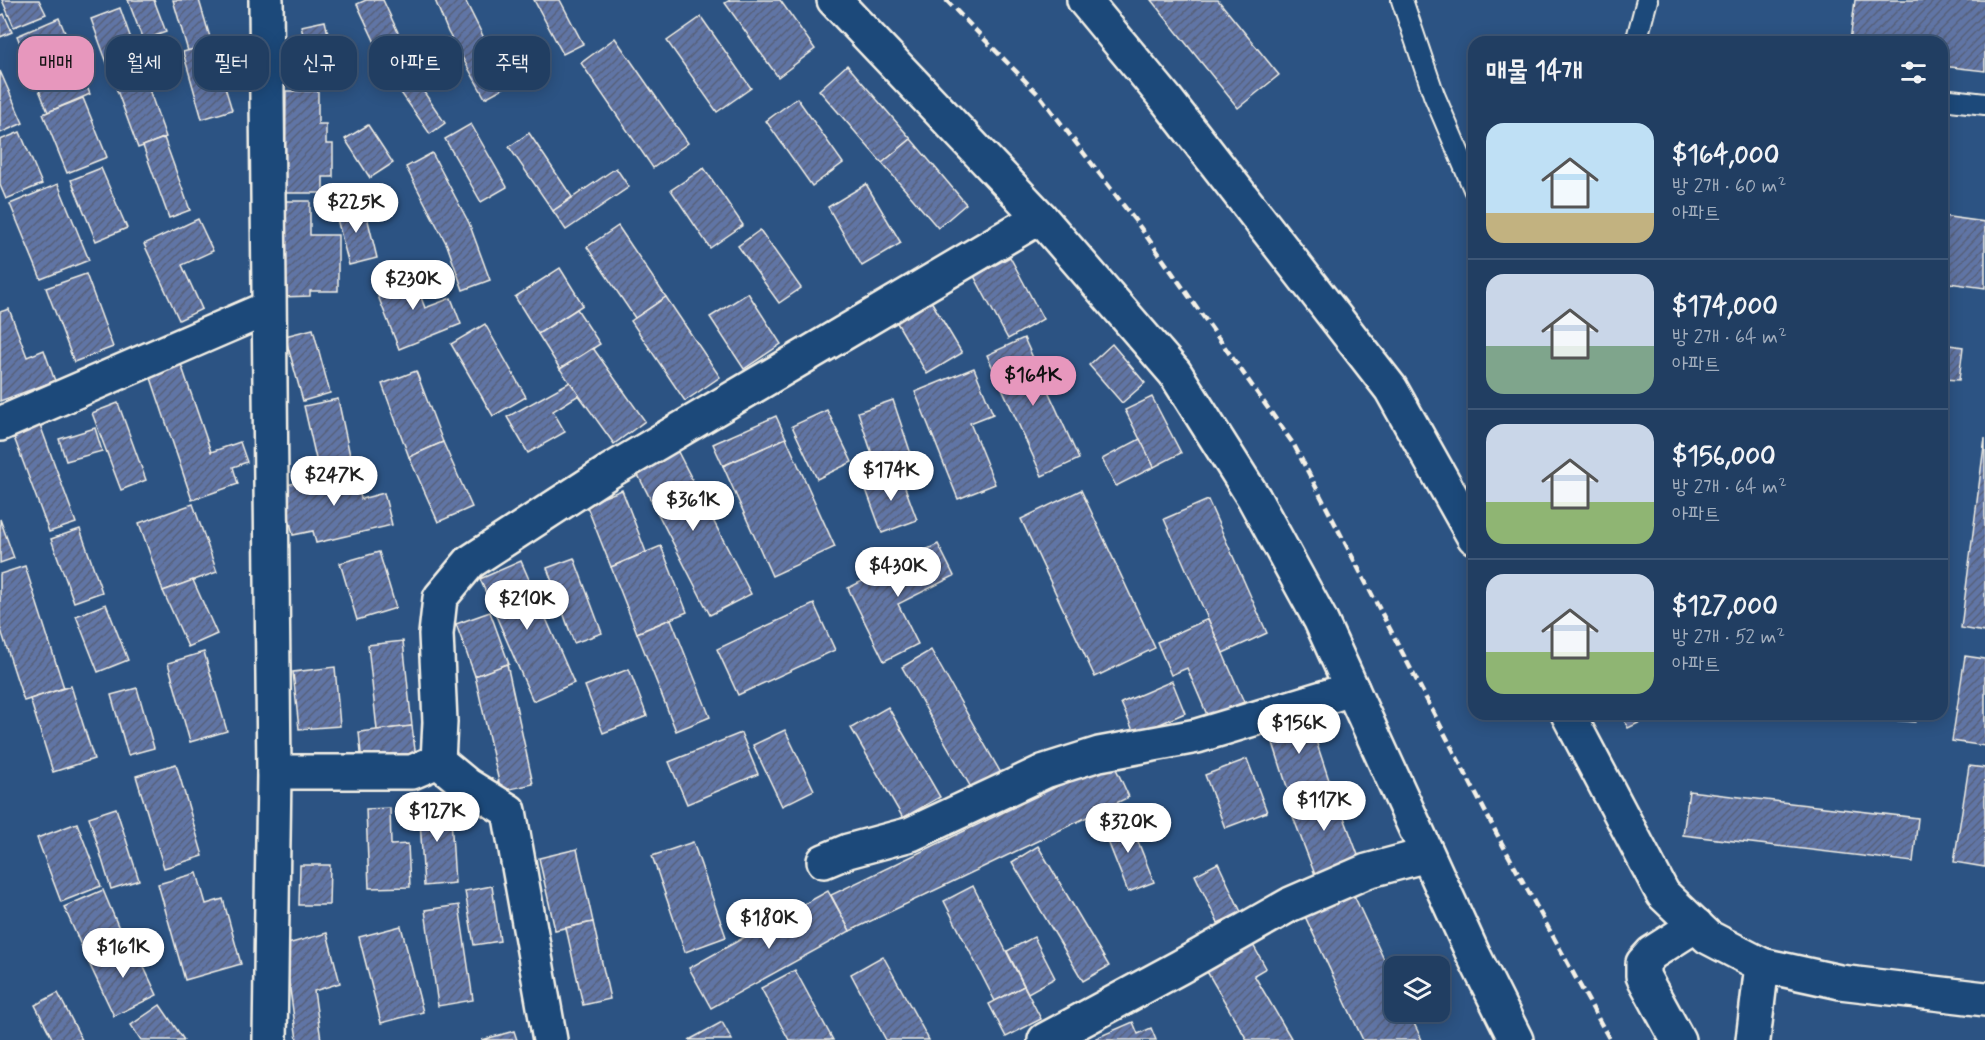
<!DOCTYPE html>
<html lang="ko">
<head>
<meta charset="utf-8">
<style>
  :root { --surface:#213e62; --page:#2d496b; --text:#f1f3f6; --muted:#a2aebe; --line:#3e5777; --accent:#e797bd }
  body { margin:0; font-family:Mynerve,"Poor Story",sans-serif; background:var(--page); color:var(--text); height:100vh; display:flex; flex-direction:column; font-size:22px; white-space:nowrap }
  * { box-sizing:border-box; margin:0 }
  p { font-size:20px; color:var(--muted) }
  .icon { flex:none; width:33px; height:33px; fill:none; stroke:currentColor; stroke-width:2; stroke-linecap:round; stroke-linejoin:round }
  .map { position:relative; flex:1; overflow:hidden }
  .side { position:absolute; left:1468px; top:36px; width:480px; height:684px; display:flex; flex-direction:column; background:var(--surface); border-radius:18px; box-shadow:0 3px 15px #0003,0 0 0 2px var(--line) }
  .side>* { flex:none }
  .hud { position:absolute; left:18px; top:36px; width:570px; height:54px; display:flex; gap:12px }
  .buttons { position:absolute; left:1384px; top:956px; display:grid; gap:12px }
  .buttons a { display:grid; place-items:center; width:66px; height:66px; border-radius:12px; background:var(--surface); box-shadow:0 3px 15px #0003,0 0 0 2px var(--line); font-size:30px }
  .price { position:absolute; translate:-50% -51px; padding:0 14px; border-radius:21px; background:#fff; color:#222; font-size:20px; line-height:39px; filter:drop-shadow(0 2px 3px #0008) }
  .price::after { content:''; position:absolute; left:50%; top:36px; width:18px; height:14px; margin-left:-9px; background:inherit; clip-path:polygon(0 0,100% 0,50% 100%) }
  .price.current { background:var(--accent); color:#111 }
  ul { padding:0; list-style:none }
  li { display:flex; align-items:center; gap:18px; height:150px; padding:0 18px }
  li+li { border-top:2px solid var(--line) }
  li span { display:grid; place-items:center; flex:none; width:168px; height:120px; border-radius:18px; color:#555 }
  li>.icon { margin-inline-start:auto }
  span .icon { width:72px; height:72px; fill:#fffc; stroke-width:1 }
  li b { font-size:26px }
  h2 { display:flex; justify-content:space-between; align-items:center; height:72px; padding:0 18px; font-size:26px }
  .chip { padding:0 21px; border-radius:18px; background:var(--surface); box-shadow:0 3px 15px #0003,0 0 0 2px var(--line); font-size:21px; line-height:54px }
  .chip.current { background:var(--accent); color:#111 }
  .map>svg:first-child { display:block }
  .building { fill:url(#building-hatch); stroke:#f4f1e8; stroke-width:1.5 }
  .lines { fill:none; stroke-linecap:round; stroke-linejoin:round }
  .service-casing { stroke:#f4f1e8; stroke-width:24 }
  .minor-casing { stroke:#f4f1e8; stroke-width:38 }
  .tertiary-casing { stroke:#f4f1e8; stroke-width:38 }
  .secondary-casing { stroke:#f4f1e8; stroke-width:38 }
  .service { stroke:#1f4a7a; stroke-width:20 }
  .minor { stroke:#1f4a7a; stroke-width:33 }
  .tertiary { stroke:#1f4a7a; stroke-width:33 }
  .secondary { stroke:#1f4a7a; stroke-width:33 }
  .rail { stroke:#f4f1e8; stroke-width:4.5; stroke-dasharray:9 4.5; stroke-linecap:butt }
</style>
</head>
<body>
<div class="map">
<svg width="1985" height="1040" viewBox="0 0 1985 1040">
  <defs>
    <pattern id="building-hatch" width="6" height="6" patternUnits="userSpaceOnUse" patternTransform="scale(1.5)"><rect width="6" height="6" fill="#6075a5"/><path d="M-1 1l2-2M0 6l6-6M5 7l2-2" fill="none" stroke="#56617a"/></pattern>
  </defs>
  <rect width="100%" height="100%" fill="#2c5383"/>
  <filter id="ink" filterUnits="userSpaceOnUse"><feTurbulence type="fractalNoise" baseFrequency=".0167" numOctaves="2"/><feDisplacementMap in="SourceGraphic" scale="12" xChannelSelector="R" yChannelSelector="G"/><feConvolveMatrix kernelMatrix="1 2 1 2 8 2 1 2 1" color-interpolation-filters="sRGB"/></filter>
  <g filter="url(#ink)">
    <!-- building -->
    <g class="building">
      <path d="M2,0H39L46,14L14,27Z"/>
      <path d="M128,0H154L166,32L143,40Z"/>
      <path d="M173,0H199L212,44L188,51Z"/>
      <path d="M366,0H383L409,56L386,66L357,4Z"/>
      <path d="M435,0H465L493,56L503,49L520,79L485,98L448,32Z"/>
      <path d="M534,0H560L583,44L563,54Z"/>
      <path d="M730,0H780L815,49L778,77L725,3Z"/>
      <path d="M1151,0H1218L1279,75L1238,108Z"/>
      <path d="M1855,0H1985V71L1942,66V42H1850Z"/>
      <path d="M120,8L166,137L138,148L91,19Z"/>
      <path d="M4,14L12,32L0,37V16Z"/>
      <path d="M701,17L751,88L717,112L667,41Z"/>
      <path d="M59,18L90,94L48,112L17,36Z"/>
      <path d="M325,21L338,78L314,84L301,26Z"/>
      <path d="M615,38L688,143L653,168L581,63Z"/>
      <path d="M212,44L232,110L202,119L183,52Z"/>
      <path d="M847,65L911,139L882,163L819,90Z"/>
      <path d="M0,71L23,123L0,133Z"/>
      <path d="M413,76L445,123L430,134L397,87Z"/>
      <path d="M286,91H318V124H326V144H333V177H323V193H285Z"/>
      <path d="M83,98L107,157L67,173L43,114Z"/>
      <path d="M797,98L843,163L812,186L766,121Z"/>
      <path d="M471,124L507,187L481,202L445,139Z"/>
      <path d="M368,125L393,163L370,178L345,139Z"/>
      <path d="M20,132L42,184L6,199L0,185V140Z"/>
      <path d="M529,133L572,197L553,211L509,147Z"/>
      <path d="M164,138L190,210L169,218L143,146Z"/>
      <path d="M911,139L966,204L938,228L882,163Z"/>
      <path d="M432,153L469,223L490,280L463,290L447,245L406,167Z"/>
      <path d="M101,168L127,228L96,241L71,180Z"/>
      <path d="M616,168L629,187L566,230L553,211Z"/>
      <path d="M704,168L743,225L710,248L671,190Z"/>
      <path d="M58,184L89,260L41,279L10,204Z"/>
      <path d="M866,184L901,243L862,266L828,207Z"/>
      <path d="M280,201H310V235H338V291H310V296L281,297Z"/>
      <path d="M364,204L377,258L349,265L335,211Z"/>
      <path d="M1942,216L1985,222V288L1942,282Z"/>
      <path d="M198,219L213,251L182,265L202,309L179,320L144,244Z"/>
      <path d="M618,226L666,297L635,318L587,247Z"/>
      <path d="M760,230L801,288L779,303L738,246Z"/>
      <path d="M1010,257L1043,319L1008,339L974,276Z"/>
      <path d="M560,268L583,305L538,334L515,297Z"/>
      <path d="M411,271L425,308L451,298L461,324L399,349L374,286Z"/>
      <path d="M86,274L113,347L74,362L46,288Z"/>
      <path d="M748,293L781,344L744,369L710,317Z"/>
      <path d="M666,297L720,377L685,401L631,321Z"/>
      <path d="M931,301L962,353L927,374L896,321Z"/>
      <path d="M9,309L27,357L44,350L55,381L0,401V312Z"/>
      <path d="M577,309L600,344L560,369L538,334Z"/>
      <path d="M485,324L526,397L493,416L451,344Z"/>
      <path d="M313,329L330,393L303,401L285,336Z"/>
      <path d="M1024,338L1079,459L1042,476L987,355Z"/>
      <path d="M1112,344L1145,383L1122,403L1089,365Z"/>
      <path d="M1942,344L1963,347L1959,380L1942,379Z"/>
      <path d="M593,348L645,421L614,444L560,369Z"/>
      <path d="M181,364L211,452L240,442L247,462L233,467L238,484L192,500L150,375Z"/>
      <path d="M974,368L993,414L970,423L995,484L958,499L915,392Z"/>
      <path d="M416,371L443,442L409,457L382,384Z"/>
      <path d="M570,382L579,395L553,411L565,432L528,453L507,417Z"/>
      <path d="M1152,397L1181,453L1154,467L1125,410Z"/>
      <path d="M338,399L352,465L319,472L304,406Z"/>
      <path d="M893,400L913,460L878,472L858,412Z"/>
      <path d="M118,403L146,480L121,490L92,413Z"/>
      <path d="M827,410L852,462L817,479L792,426Z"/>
      <path d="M776,416L786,438L723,466L713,444Z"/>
      <path d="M39,422L76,523L49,532L12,432Z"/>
      <path d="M95,428L102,451L66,461L59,439Z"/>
      <path d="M786,438L835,547L772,576L723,466Z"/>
      <path d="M1985,438V632L1961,628Z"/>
      <path d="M1140,439L1154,467L1116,486L1102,459Z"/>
      <path d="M443,442L472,507L438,522L409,457Z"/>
      <path d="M677,450L751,594L710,615L636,471Z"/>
      <path d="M355,469L361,499L384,493L392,525L316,543L313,531L293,535L282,486Z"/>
      <path d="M899,471L917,520L882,533L864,484Z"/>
      <path d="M622,490L646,552L611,567L586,504Z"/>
      <path d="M1081,490L1155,648L1095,677L1021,519Z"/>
      <path d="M1208,500L1267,633L1223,653L1164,519Z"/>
      <path d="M193,504L217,572L163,591L139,523Z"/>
      <path d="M0,519L14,558L0,563Z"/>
      <path d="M80,529L102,592L74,602L51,539Z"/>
      <path d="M938,544L954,576L898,604L918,644L884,661L848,588Z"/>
      <path d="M661,546L687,612L637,633L611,567Z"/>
      <path d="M379,552L396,608L357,620L340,563Z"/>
      <path d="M574,558L602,633L574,643L547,568Z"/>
      <path d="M521,561L574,683L533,701L480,579Z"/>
      <path d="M25,566L64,688L24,701L0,627V574Z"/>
      <path d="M193,580L217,634L188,647L163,591Z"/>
      <path d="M106,604L128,660L98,672L76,616Z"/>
      <path d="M814,604L835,650L738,695L717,649Z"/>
      <path d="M490,612L509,664L475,676L456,624Z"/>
      <path d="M671,619L710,717L676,731L637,633Z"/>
      <path d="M1208,619L1244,702L1208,717L1187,668L1171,675L1157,642Z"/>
      <path d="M403,641L412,726L377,730L368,645Z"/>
      <path d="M931,650L1002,775L973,791L902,667Z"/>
      <path d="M204,652L227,731L190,742L168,663Z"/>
      <path d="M1965,656L1985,659V746L1952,741Z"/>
      <path d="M507,664L533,784L501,791L475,676Z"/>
      <path d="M335,667L340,726L299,729L293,672Z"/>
      <path d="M629,669L647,716L603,733L585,686Z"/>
      <path d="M1172,681L1185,713L1135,735L1121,703Z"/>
      <path d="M71,686L94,759L53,772L30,699Z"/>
      <path d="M137,688L154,748L128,755L111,695Z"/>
      <path d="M888,707L940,797L903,818L851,728Z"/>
      <path d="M1621,714H1657L1628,728Z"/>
      <path d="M1877,714H1916L1915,722L1877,719Z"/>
      <path d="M1308,717L1329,780L1289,793L1269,730Z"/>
      <path d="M412,726L416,758L362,764L359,732Z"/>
      <path d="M785,730L814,790L782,806L753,745Z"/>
      <path d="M741,733L758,774L687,804L669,762Z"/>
      <path d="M1247,759L1267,812L1225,828L1205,775Z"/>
      <path d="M1112,760L1129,797L850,931L831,895Z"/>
      <path d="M176,764L203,856L164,868L136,776Z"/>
      <path d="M1969,766L1985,768V867L1954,862Z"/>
      <path d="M1332,785L1361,863L1317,880L1287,801Z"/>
      <path d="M1689,791L1918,818L1913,862L1683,835Z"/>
      <path d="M450,801L455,883L424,886L419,803Z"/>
      <path d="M116,808L139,880L111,889L89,817Z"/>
      <path d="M390,808L391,845L408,844L410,887L369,888L366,809Z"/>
      <path d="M1128,816L1154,882L1128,892L1102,826Z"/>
      <path d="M77,823L101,886L61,902L37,838Z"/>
      <path d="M693,842L726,937L685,952L652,856Z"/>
      <path d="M1038,846L1109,966L1083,981L1012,862Z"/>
      <path d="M577,849L593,922L555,930L539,858Z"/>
      <path d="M1218,863L1241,912L1218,923L1195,875Z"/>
      <path d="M300,865H330L329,905H299Z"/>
      <path d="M197,873L206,904L223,899L241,964L185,980L158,884Z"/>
      <path d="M492,886L500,941L474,945L465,891Z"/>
      <path d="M973,886L1024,986L995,1001L944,901Z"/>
      <path d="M1351,889L1395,983V1011H1408L1422,1040H1363L1303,912Z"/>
      <path d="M103,890L126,945L89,963L64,907Z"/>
      <path d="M828,891L850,931L711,1008L689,968Z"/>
      <path d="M459,905L473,1000L438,1006L425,910Z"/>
      <path d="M593,922L610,999L583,1005L566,928Z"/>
      <path d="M401,926L423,1012L381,1023L359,937Z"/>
      <path d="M327,933L340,983L314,991L321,1040H297L284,945Z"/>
      <path d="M1248,936L1266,968L1254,975L1291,1038L1287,1040H1247L1202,963Z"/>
      <path d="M1034,937L1055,978L1028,993L1007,951Z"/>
      <path d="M132,942L157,995L114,1016L89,963Z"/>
      <path d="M883,956L929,1040H886L851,974Z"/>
      <path d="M795,970L833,1040H789L761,988Z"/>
      <path d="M1024,986L1041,1019L1006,1037L989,1004Z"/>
      <path d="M58,993L82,1040H53L35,1005Z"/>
      <path d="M160,1005L184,1040H141L131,1025Z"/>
      <path d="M722,1022L732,1040H689Z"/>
      <path d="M1133,1022L1138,1034L1151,1028L1156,1040H1097L1096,1038Z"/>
      <path d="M514,1031L517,1040H482Z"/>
    </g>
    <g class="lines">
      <!-- service casing -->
      <g class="service-casing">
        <g id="service">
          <path d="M1402,0L1434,95L1474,189"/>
          <path d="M1636,42L1647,0"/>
          <path d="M1942,99L1985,104"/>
        </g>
      </g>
      <!-- minor casing -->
      <g class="minor-casing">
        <g id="minor">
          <path d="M266,0L274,772L270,1040"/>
          <path d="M0,424L268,308"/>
          <path d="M438,761L467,785L509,811L550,1040"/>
          <path d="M274,772H412L438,761L440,722L436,634L440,598L470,562L610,471L1040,217"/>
          <path d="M824,861L848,851L911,834L1045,771L1099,754L1197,736L1352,689"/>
          <path d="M1045,1040L1180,967L1291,904L1367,871L1427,855"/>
          <path d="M1678,1040L1643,976V963L1652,953L1696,925"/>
          <path d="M1753,1040L1762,965"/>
        </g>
      </g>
      <!-- tertiary casing -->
      <g class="tertiary-casing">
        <g id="tertiary">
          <path d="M1084,0L1166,99L1391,389L1474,537"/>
          <path d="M1568,714L1663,894L1708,937L1762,965L1840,982L1985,999"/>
        </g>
      </g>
      <!-- secondary casing -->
      <g class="secondary-casing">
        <path id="secondary" d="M834,0L1040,217L1175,373L1254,498L1320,619L1472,952L1516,1040"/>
      </g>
      <!-- service -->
      <use href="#service" class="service"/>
      <!-- minor -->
      <use href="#minor" class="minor"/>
      <!-- tertiary -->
      <use href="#tertiary" class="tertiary"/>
      <!-- secondary -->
      <use href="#secondary" class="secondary"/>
      <!-- rail -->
      <path class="rail" d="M946,0L1041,97L1140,227L1294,445L1500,840L1610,1040"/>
    </g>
  </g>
</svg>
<div class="buttons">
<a><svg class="icon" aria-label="layers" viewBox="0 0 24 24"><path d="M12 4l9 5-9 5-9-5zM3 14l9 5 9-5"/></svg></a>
</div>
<b class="price" style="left:356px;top:234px">$225K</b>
<b class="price" style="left:413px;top:311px">$230K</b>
<b class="price current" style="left:1033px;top:407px">$164K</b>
<b class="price" style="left:891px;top:502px">$174K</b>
<b class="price" style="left:334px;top:507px">$247K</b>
<b class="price" style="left:693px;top:532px">$361K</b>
<b class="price" style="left:898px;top:598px">$430K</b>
<b class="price" style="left:527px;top:631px">$210K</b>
<b class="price" style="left:1299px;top:755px">$156K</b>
<b class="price" style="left:1324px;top:832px">$117K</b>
<b class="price" style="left:437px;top:843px">$127K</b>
<b class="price" style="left:1128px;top:854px">$320K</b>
<b class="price" style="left:769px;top:950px">$180K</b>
<b class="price" style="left:123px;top:979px">$161K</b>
<div class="hud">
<a class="chip current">매매</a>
<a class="chip">월세</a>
<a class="chip">필터</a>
<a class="chip">신규</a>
<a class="chip">아파트</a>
<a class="chip">주택</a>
</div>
<section class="side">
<h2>매물 14개<svg class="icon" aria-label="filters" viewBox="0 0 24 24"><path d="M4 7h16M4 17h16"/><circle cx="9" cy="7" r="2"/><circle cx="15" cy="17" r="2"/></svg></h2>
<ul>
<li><span style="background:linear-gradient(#bfe0f5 75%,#c2b280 0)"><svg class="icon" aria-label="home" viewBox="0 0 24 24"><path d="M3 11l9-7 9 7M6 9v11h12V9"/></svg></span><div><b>$164,000</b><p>방 2개 · 60 m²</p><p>아파트</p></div></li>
<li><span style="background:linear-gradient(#c9d6e8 60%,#7fa58c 0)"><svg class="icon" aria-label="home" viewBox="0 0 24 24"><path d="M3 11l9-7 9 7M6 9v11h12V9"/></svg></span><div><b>$174,000</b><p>방 2개 · 64 m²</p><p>아파트</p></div></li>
<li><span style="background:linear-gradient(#c9d6e8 65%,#8fb573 0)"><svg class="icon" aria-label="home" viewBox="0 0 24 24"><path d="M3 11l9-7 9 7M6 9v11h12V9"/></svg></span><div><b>$156,000</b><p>방 2개 · 64 m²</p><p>아파트</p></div></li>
<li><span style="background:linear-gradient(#c9d6e8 65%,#8fb573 0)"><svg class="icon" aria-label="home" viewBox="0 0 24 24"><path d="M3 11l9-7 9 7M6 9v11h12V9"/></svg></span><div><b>$127,000</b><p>방 2개 · 52 m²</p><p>아파트</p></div></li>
</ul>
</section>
</div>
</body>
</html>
